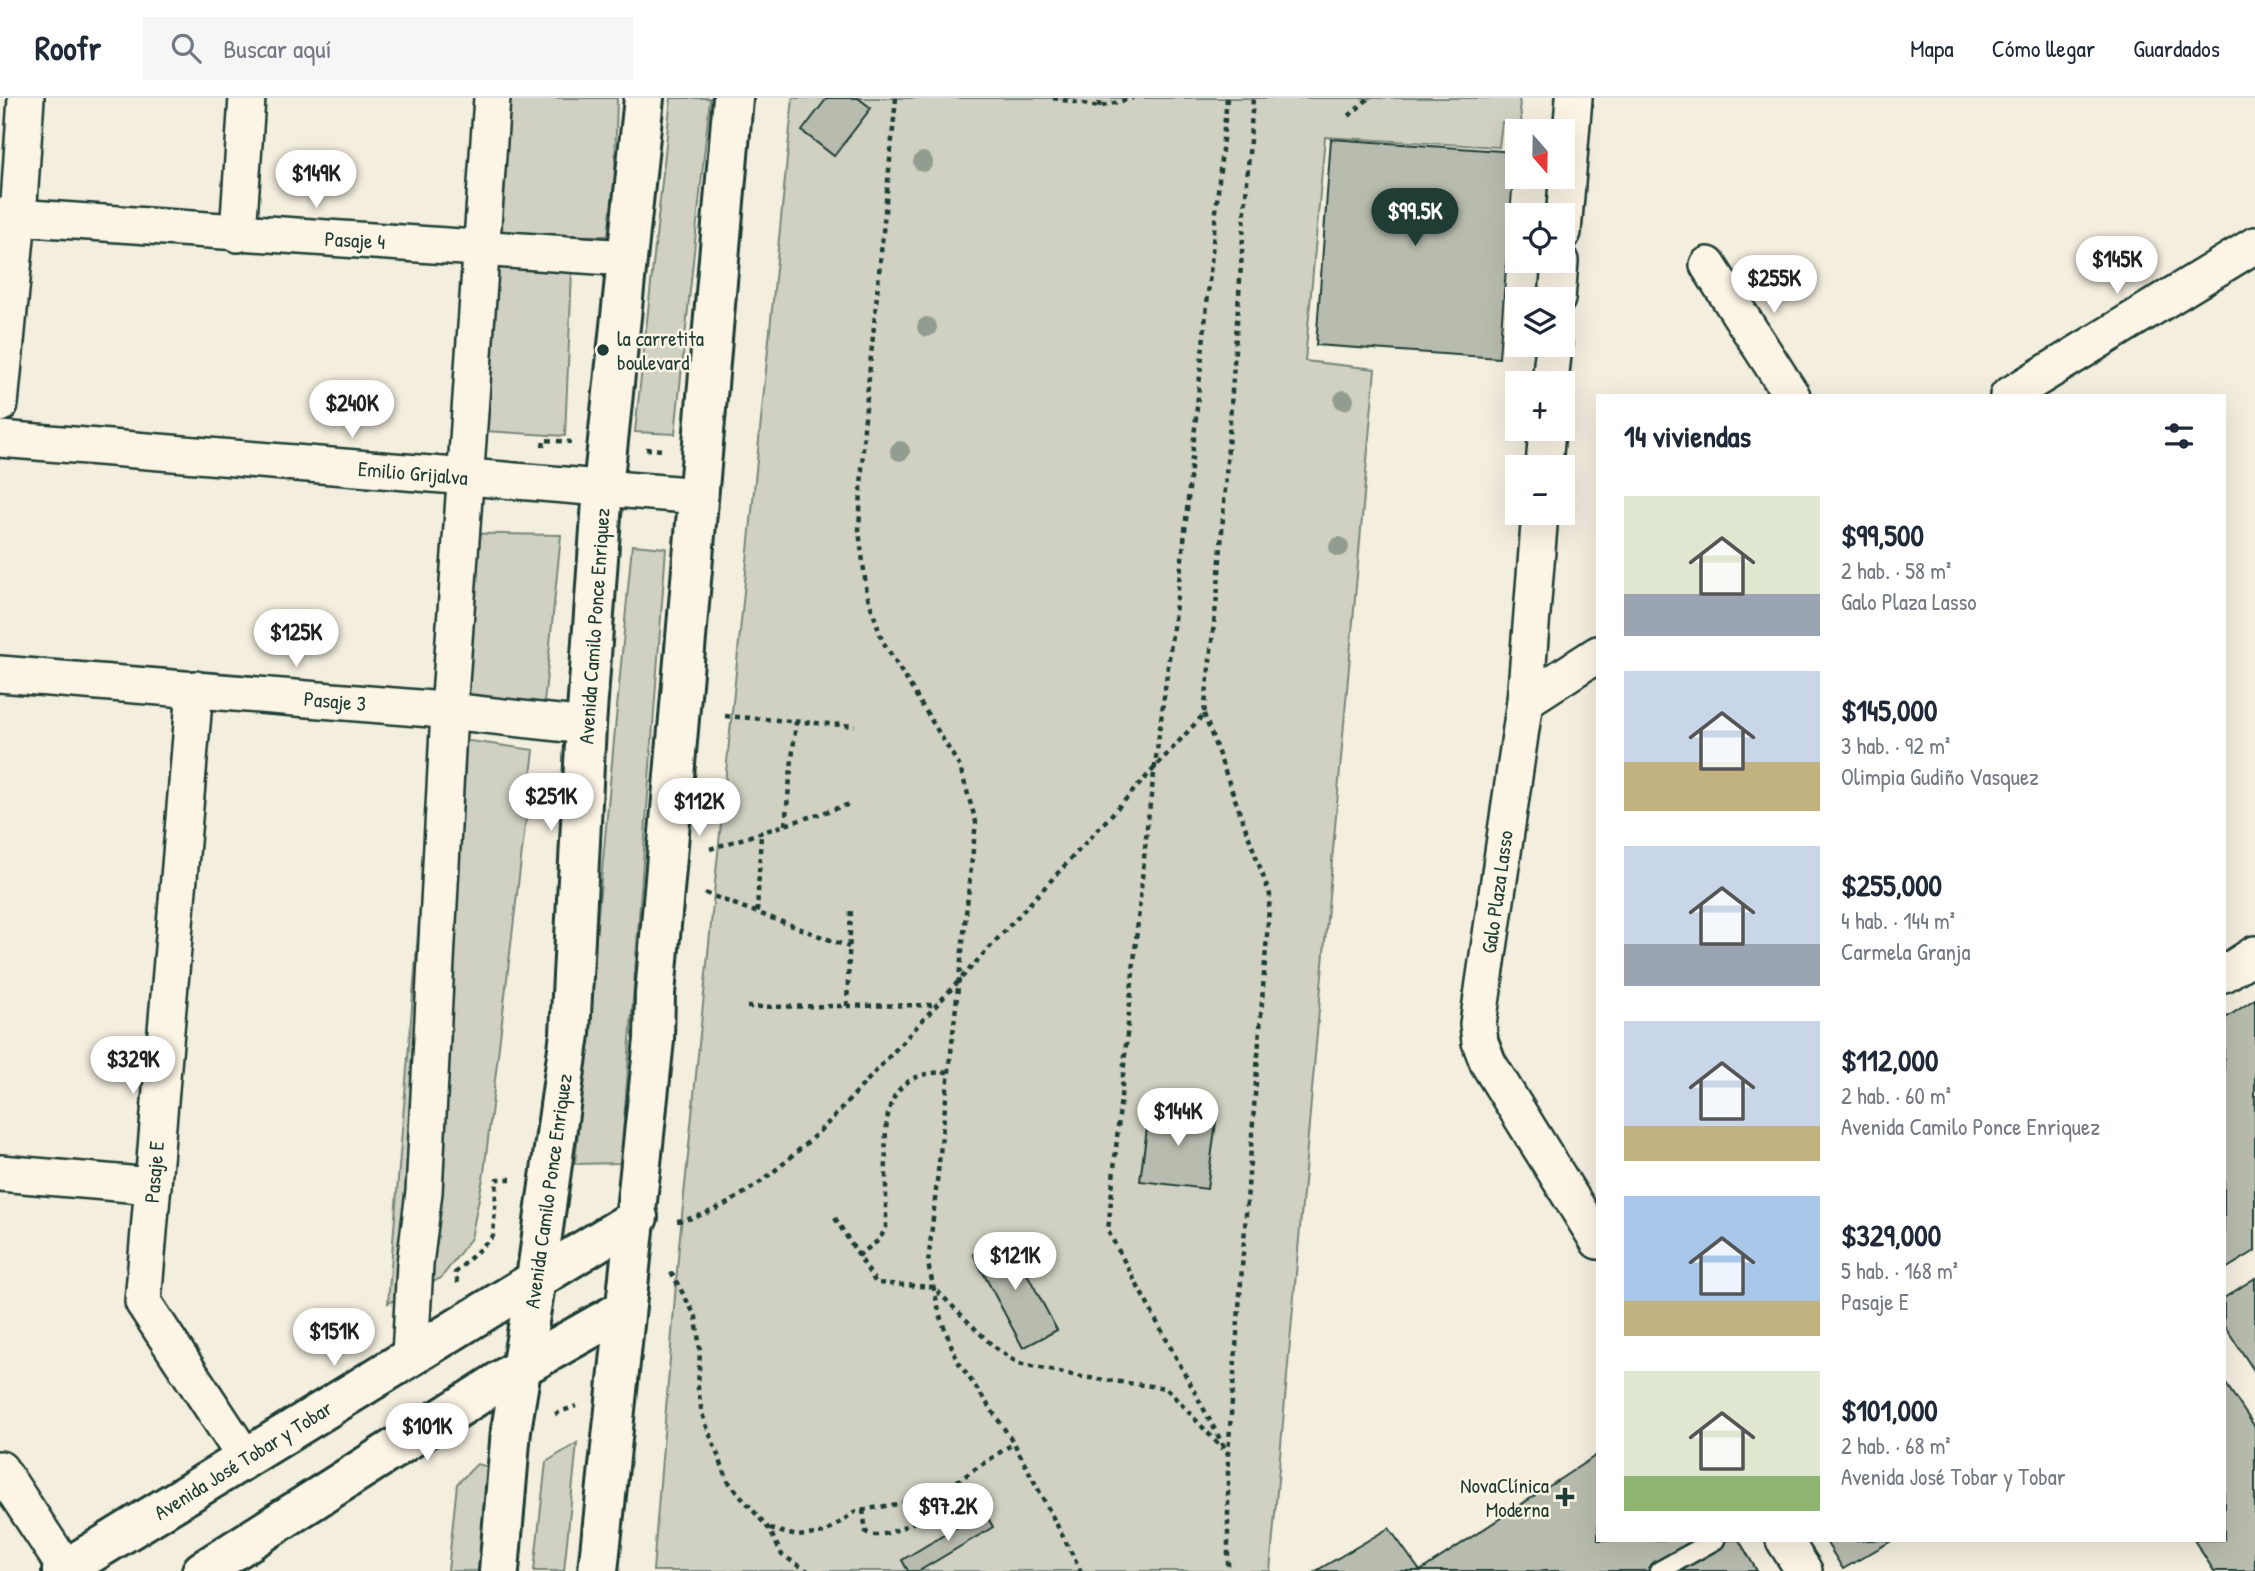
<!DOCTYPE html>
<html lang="es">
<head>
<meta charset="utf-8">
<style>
  :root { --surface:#fff; --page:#f6f6f7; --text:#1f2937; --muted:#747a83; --line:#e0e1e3; --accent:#1f3d34 }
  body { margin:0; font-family:"Patrick Hand",sans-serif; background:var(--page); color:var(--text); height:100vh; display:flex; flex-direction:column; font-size:26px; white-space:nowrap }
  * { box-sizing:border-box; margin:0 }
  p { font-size:23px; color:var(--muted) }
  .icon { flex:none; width:38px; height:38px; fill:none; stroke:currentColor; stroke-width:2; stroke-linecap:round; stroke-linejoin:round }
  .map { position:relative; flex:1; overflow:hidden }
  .drawer { position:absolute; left:1596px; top:296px; width:630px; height:1148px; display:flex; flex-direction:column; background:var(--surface); border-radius:0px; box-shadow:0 7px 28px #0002 }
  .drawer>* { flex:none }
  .needle { width:46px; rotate:160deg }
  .fabs { position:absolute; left:1505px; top:21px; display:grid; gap:14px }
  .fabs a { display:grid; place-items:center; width:70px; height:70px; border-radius:0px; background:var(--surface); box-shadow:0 7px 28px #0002; font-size:35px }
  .price { position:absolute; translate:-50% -60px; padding:0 16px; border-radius:24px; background:#fff; color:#222; font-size:23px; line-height:46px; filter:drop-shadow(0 2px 4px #0008) }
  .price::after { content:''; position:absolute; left:50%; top:42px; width:21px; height:16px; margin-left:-10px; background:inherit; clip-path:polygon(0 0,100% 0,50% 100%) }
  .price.active { background:var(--accent); color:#fff }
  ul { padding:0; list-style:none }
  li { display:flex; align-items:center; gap:21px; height:175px; padding:0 28px }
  li span { display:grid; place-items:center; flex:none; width:196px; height:140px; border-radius:0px; color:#555 }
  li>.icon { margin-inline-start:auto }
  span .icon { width:84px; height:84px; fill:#fffc; stroke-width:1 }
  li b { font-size:30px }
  h2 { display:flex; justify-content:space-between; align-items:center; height:84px; padding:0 28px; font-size:30px }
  header { display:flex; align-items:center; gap:42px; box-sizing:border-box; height:98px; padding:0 35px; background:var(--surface); border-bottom:2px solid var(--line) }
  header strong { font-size:33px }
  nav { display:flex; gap:38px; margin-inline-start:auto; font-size:24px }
  .search { width:490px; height:63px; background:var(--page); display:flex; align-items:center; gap:18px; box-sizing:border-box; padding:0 24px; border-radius:0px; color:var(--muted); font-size:26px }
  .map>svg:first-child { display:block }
  .green { fill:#d0d1c2; stroke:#78877b; stroke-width:2 }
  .building { fill:#b8bcae; stroke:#1f3d34; stroke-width:2 }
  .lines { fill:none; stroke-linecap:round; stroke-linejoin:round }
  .service-casing { stroke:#1f3d34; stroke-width:23 }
  .minor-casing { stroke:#1f3d34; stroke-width:40 }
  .tertiary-casing { stroke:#1f3d34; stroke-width:44 }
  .secondary-casing { stroke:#1f3d34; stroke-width:44 }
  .path { stroke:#1f3d34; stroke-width:4.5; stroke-dasharray:5 5; stroke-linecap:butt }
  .service { stroke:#fcf5e5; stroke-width:18 }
  .minor { stroke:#fcf5e5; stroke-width:35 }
  .tertiary { stroke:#fcf5e5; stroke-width:38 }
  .secondary { stroke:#fcf5e5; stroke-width:38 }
  .tree { fill:#929d90 }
  .poi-dot { fill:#1f3d34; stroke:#fcf5e5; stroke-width:2.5 }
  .labels { text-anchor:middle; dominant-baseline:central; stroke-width:5; stroke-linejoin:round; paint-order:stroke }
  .street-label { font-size:21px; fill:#1f3d34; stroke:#fcf5e5 }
  .poi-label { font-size:21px; fill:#1f3d34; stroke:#fcf5e5; text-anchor:start }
</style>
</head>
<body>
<header>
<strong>Roofr</strong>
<div class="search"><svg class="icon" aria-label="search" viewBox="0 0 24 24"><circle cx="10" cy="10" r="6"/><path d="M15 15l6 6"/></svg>Buscar aquí</div>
<nav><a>Mapa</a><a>Cómo llegar</a><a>Guardados</a></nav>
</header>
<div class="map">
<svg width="2255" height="1473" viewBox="0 0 2255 1473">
  <rect width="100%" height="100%" fill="#f3eede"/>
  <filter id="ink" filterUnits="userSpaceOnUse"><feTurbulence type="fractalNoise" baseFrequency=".0143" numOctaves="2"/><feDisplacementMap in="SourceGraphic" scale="14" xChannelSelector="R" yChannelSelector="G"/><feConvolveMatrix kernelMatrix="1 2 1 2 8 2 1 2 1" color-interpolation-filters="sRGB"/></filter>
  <g filter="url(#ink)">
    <!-- green -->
    <g class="green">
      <path d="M509,0H617L613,138L500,137Z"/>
      <path d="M671,0H710L675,336L635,334Z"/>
      <path d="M793,0H1519L1522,28L1502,24L1499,49L1325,39L1305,263L1375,271L1270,1473H653L679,1148Z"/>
      <path d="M497,168L572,173L565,338L484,333Z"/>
      <path d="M446,435L561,437L544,605L434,594Z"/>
      <path d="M632,447L666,450L621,1065L575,1066Z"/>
      <path d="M434,638L534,652L484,1075L471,1140L441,1180L388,1205Z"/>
      <path d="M577,1345L564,1473H534L546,1364Z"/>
      <path d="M477,1366L496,1371L486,1473H448L457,1386Z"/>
    </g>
    <!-- building -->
    <g class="building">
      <path d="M827,0H858L871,10L834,58L802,33Z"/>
      <path d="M1331,41L1515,54L1499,260L1316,247Z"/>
      <path d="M2255,901V1153L2224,1172V921Z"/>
      <path d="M1150,1008L1217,1016L1207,1091L1140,1083Z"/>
      <path d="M1007,1138L1057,1232L1023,1250L973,1156Z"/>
      <path d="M2255,1180V1274L2224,1227V1200Z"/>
      <path d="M2224,1283L2255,1329V1473H2214L2194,1442H2224Z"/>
      <path d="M1598,1356V1442H1739L1757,1473H1420Z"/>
      <path d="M984,1413L993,1429L919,1473H908L902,1462Z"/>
      <path d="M1389,1430L1420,1473H1316Z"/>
      <path d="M1825,1442H1893L1843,1471Z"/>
    </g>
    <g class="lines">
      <!-- service casing -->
      <g class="service-casing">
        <path id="service" d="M1659,1473L1715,1442"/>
      </g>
      <!-- minor casing -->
      <g class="minor-casing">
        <g id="minor">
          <path d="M0,118L627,160"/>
          <path d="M1563,134L1574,0"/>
          <path d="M238,136L247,0"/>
          <path d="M1708,167L1792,298"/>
          <path d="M1557,201L1560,163"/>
          <path d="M1550,285L1554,247"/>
          <path d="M2008,298L2255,147"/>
          <path d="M0,306L18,119L26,0"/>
          <path d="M0,341L700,398"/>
          <path d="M1544,369L1547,331"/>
          <path d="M1540,415L1525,603L1478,926L1480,944L1488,965L1598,1143"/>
          <path d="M0,576L431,611L586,628"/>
          <path d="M195,591L143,1204L246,1361"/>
          <path d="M1525,603L1598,556"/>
          <path d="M2224,876L2255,856"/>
          <path d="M0,1075L153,1088"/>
          <path d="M410,1258L415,1166L424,1094L449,613L492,0"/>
          <path d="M0,1371L66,1471"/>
          <path d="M1784,1442L1804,1473"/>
        </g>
      </g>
      <!-- tertiary casing -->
      <g class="tertiary-casing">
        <g id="tertiary">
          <path d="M62,1473L638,1119"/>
          <path d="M202,1473L522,1269L625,1211"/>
        </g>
      </g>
      <!-- secondary casing -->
      <g class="secondary-casing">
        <g id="secondary">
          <path d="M499,1473L511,1332L536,1181L570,936L586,628L603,390L644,0"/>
          <path d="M598,1473L654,942L655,896L733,0"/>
        </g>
      </g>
      <!-- path -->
      <g class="path">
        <path d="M896,0L864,330L859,433L867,496L882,542L960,669L976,724L928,1166L941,1221L957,1262L1014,1345L1081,1473"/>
        <path d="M1053,0L1099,9L1133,0"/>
        <path d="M1227,0L1183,453L1147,729L1108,1133L1228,1356"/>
        <path d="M1099,9L1100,0"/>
        <path d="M1349,18L1369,0"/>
        <path d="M543,349L544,342L571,344"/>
        <path d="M646,351L665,352"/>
        <path d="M1204,616L1270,797L1228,1356V1473"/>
        <path d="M725,618L855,628"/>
        <path d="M785,727L796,624"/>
        <path d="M710,751L850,706"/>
        <path d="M705,795L849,849"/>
        <path d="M757,814L761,735"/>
        <path d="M847,908L851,810"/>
        <path d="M747,909L936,907"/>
        <path d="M835,1120L876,1185L933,1189L994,1249L1018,1265L1082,1279L1166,1290L1223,1351"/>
        <path d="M677,1123C734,1115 790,1061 830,1023L1204,616L1218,489L1253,0"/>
        <path d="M858,1158L879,1142L886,1130C886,1112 886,1094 886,1075C885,1024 880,973 950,974"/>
        <path d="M671,1174L696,1219L700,1253L698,1290L702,1316L728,1383L769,1431L782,1457L808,1473"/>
        <path d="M458,1185L455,1175L493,1138L497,1081H511"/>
        <path d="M555,1316L576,1308"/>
        <path d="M863,1412L866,1434C882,1446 915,1419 937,1417"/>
        <path d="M770,1431L797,1438L825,1435L856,1413L921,1402L959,1382L1014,1345"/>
      </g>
      <!-- service -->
      <use href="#service" class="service"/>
      <!-- minor -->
      <use href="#minor" class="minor"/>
      <!-- tertiary -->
      <use href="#tertiary" class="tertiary"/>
      <!-- secondary -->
      <use href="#secondary" class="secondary"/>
    </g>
    <!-- trees -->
    <g class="tree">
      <circle cx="923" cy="64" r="10"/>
      <circle cx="927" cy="229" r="10"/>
      <circle cx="1344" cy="302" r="10"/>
      <circle cx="900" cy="353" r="10"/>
      <circle cx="1339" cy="449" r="10"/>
    </g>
  </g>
  <!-- markers -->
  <g class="poi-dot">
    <circle cx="603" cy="252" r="7"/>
    <path d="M1561.5 1388.5h7v7h7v7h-7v7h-7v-7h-7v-7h7z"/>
  </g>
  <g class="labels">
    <!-- street labels -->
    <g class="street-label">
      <text transform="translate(355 142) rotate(3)">Pasaje 4</text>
      <text transform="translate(413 375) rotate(5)">Emilio Grijalva</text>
      <text transform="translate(594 528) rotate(-86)">Avenida Camilo Ponce Enriquez</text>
      <text transform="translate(335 603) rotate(5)">Pasaje 3</text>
      <text transform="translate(1497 794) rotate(-82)">Galo Plaza Lasso</text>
      <text transform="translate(154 1074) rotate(-85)">Pasaje E</text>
      <text transform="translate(548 1093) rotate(-82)">Avenida Camilo Ponce Enriquez</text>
      <text transform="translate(243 1362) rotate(-32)">Avenida José Tobar y Tobar</text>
    </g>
    <!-- poi labels -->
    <g class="poi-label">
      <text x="617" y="240">la carretita<tspan x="617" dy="24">boulevard</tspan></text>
      <text x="1549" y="1387" text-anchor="end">NovaClínica<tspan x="1549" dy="24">Moderna</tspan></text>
    </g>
  </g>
</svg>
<div class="fabs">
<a><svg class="needle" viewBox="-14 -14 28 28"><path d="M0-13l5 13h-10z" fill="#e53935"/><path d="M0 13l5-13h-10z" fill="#747a83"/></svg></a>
<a><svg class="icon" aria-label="locate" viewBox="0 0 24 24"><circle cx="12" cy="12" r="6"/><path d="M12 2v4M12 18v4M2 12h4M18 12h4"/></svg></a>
<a><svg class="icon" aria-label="layers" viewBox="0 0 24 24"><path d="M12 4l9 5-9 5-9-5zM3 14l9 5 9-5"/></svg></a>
<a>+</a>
<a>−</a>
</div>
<b class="price" style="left:316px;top:112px">$149K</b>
<b class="price active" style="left:1415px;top:150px">$99.5K</b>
<b class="price" style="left:2117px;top:198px">$145K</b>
<b class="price" style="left:1774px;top:217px">$255K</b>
<b class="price" style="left:352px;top:342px">$240K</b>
<b class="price" style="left:296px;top:571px">$125K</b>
<b class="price" style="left:551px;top:735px">$251K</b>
<b class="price" style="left:699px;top:740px">$112K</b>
<b class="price" style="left:133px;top:998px">$329K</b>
<b class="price" style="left:1178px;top:1050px">$144K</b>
<b class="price" style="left:1015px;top:1194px">$121K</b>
<b class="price" style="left:334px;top:1270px">$151K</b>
<b class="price" style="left:427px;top:1365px">$101K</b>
<b class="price" style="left:948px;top:1445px">$97.2K</b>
<section class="drawer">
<h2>14 viviendas<svg class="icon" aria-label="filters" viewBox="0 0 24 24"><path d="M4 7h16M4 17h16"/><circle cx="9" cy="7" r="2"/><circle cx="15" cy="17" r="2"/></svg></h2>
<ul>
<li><span style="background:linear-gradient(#dfe7d0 70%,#9aa5b1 0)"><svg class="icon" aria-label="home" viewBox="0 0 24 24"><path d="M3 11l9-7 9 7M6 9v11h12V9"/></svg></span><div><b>$99,500</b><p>2 hab. · 58 m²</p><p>Galo Plaza Lasso</p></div></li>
<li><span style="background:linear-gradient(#c9d6e8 65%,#c2b280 0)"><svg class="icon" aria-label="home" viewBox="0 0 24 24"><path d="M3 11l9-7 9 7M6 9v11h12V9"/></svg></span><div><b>$145,000</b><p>3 hab. · 92 m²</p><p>Olimpia Gudiño Vasquez</p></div></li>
<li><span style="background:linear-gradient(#c9d6e8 70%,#9aa5b1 0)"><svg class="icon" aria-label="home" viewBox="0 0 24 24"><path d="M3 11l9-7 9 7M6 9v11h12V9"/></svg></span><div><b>$255,000</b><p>4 hab. · 144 m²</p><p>Carmela Granja</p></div></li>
<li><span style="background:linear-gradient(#c9d6e8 75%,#c2b280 0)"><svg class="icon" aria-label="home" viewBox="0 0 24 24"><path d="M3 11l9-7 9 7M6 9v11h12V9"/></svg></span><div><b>$112,000</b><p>2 hab. · 60 m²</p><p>Avenida Camilo Ponce Enriquez</p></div></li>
<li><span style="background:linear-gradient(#a9c7e8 75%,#c2b280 0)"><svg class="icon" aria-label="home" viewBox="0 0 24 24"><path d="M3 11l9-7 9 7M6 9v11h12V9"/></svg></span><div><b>$329,000</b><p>5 hab. · 168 m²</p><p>Pasaje E</p></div></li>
<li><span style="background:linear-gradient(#dfe7d0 75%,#8fb573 0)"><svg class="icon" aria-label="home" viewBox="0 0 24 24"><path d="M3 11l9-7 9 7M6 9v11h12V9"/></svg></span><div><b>$101,000</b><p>2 hab. · 68 m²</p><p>Avenida José Tobar y Tobar</p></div></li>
</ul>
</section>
</div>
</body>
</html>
